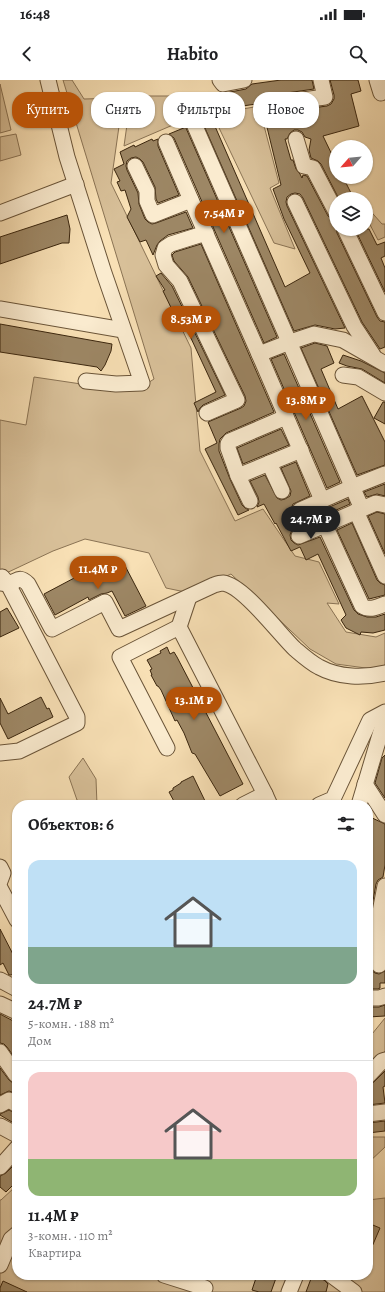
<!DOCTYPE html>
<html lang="ru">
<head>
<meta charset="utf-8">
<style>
  :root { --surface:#fff; --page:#f6f6f6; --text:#202124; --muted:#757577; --line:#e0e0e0; --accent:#b45309 }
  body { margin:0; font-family:Alegreya,serif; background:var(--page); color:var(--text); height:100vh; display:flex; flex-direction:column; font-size:15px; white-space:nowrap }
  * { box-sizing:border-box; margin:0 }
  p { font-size:13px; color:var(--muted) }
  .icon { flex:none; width:22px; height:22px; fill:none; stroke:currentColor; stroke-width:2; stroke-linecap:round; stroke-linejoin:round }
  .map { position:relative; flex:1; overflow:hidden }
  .details { position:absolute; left:12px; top:720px; width:361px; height:480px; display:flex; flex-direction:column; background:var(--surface); border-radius:16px; box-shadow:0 1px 3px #0004 }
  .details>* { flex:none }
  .banner { position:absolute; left:12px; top:12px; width:361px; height:36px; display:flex; gap:8px }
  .needle { width:26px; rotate:243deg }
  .controls { position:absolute; left:329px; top:60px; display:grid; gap:8px }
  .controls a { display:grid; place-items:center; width:44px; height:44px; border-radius:50%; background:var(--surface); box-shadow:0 1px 3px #0004; font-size:20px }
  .price { position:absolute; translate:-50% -34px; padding:0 9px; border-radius:14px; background:var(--accent); color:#fff; font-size:13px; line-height:26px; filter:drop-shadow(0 1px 2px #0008) }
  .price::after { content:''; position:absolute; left:50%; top:24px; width:12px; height:9px; margin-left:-6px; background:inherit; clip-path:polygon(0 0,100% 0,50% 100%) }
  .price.current { background:#222; color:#fff }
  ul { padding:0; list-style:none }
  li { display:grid; align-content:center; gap:8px; height:212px; padding:0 16px }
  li+li { border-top:1px solid var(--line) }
  li span { display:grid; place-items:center; height:124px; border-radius:12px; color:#555 }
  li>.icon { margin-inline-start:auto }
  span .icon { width:72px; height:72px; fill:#fffc; stroke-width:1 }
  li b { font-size:17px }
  h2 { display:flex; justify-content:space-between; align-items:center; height:48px; padding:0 16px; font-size:17px }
  .tag { padding:0 14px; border-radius:16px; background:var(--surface); box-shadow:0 1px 3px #0004; font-size:14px; line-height:36px }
  .tag.current { background:var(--accent); color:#fff }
  .status { display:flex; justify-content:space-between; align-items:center; height:28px; padding:0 20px; background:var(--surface); direction:ltr }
  .status svg { height:11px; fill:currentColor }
  header { display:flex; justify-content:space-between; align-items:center; height:52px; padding:0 16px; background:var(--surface); font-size:18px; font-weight:700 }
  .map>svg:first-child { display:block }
  .green { fill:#d8c099; stroke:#8a7354 }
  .building { fill:#9d8765; stroke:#3b260e }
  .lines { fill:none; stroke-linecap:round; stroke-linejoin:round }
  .minor-casing { stroke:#6a5438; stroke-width:17 }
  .minor { stroke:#faebcf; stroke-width:15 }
</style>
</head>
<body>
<div class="status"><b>16:48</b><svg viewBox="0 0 49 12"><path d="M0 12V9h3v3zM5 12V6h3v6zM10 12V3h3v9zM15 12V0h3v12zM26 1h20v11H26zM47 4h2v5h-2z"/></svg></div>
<header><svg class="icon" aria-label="back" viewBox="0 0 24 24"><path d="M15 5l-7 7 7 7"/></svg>Habito<svg class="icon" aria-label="search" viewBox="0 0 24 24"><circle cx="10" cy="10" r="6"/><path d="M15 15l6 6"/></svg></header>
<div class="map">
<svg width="385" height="1212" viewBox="0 0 385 1212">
  <rect width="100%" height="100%" fill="#f8e0b5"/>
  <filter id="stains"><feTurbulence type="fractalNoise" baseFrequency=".005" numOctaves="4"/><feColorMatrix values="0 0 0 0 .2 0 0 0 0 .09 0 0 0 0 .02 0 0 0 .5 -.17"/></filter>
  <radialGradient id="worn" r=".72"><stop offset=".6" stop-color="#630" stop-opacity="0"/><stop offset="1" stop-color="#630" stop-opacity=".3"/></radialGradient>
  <!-- green -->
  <g class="green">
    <path d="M63,0H72L84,19L123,18L111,103L191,268L200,371L235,441L263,429L295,476L319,482L339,524L327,523L346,552L376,557L385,553V585L373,589L336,584L310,569L231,494L190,513L166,508L149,473L85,459L53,471L0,496V340L26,345L34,297L88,305L137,310L154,299Z"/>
    <path d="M0,4L11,50L0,53Z"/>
    <path d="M131,16H222L231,31L254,27L257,42H263L279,103L270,108L295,169L274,163L210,29L124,66Z"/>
    <path d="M16,54L21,75L0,81V57Z"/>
    <path d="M366,126L382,144H385V157L378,160L366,137Z"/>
    <path d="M83,678L96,699L97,725H86L77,720L69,697Z"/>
    <path d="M385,938V971L379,977L368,981V959Z"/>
    <path d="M368,1057H385V1067L368,1083Z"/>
    <path d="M15,1107L17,1109V1195H368V1120L385,1118V1212H0V1120H1Z"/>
  </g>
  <!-- building -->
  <g class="building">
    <path d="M281,0H312L314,9L273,15L269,17L266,20L265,25L267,29L271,32L275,33L327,26L331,24L334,19V15L330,0H358L361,11L351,14L359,46L323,56L336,83V97H343L354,119H339L321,84L318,81L311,78L309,70L311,59L305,57L302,52L298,50H294L290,53L287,59H285L291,80H293L296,89L300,94L302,98L303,95L307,96L328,136L334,141L336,144L337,153L377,237L380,241L385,242V267L380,269L362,242L303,118L300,114L295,113L291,114L287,117L286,122L287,126L345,248L335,249L315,245L294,251L205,48L214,44L285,207L310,193L284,139L273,109L281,105L265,39H258L256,24L236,27L234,22L227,23L225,13L246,9L252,4Z"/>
    <path d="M186,47V48L277,257L264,263L174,58L169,54Z"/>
    <path d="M152,59L153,61L158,59V66L179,115L158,123L156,119L155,107L143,82L140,79L136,77L131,78L127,81L126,86L127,90L138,113L139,124L145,139L148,142L152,144L156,143L186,132L193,148L168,155L160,161L157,165L153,175L146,160L140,162L127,137L131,129L125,110L121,111L117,102L120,101L114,89L124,84L120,72L134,65L135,67Z"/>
    <path d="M67,135L70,149L69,163H62L0,184V157Z"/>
    <path d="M355,149H369L377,165L385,162V176L381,178L385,188V212Z"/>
    <path d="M201,164L274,332L226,353L220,359L219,364V371L230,399L242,425L245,428L249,430L238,435L205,369L217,363L208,342L241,328L244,326L246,321L245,316L188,197L174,181L172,175L175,172Z"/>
    <path d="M161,193L172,206L225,315L203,325L200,328L198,332L194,323L216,312L183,241L179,244L163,211L165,210L156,196Z"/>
    <path d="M0,244L112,264L111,271L105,285L101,291L97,287L0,272Z"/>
    <path d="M315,263L327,266L334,283L321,289L338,329L362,316L385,362V385L357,395L301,268Z"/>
    <path d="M284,274L340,402L327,408L271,279Z"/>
    <path d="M343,275L361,281L385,293V303L362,289L347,286L339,283Z"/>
    <path d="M383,322H385V344L374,338Z"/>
    <path d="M281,349L289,365L243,384L237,368Z"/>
    <path d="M296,382L310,416L293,424L291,429L292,434L294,437L299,439L304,438L348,419L350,424L295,448L292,450L290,455L291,460L294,463L298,465L320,457L354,530L358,534L367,537H376L385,534V550L373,553L361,552L360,555L346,548L341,540L346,535L318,474L306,480L300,467L291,471L276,443L275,444L264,424L257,427L259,422L258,417L250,401L265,395L277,418L281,420L285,419L290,416L291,411L281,388Z"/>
    <path d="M385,404V416L377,414L367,417L364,412Z"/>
    <path d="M377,432L385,434V474L368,436Z"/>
    <path d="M352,443L377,500L380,503L385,505V515L369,519L337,450Z"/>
    <path d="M122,480L146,526L125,536L112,511L107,513L101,514L89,520L88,517L55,535L44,514L78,496L79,498L95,490L97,493Z"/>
    <path d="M7,528L19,548L0,557V532Z"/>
    <path d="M167,567L170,574L174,572L177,577L243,704L220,716L195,674L192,673L184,653L177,640L175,641L161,610L158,606H157L151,595H152L150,590L152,589L147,580L161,573L160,571Z"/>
    <path d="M41,617L47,629L49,628L53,637L8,659L0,643V618L8,634Z"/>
    <path d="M385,675V718L375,703L382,678Z"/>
    <path d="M193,696L206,723L202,725H176L169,712L173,710V708L181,703V702Z"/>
    <path d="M368,736L385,744V785L383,797L378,800L376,804L371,832L370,885L371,890L375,893L379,894L385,891V903H380V908L378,909H368Z"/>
    <path d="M0,849L17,882V892L11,895H9L3,883L0,885Z"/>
    <path d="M385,925V936L368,937V927H379Z"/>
    <path d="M0,934L17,943V981L7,967L4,964L0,963Z"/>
    <path d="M0,988L9,1000L13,1003L17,1004V1014L9,1011L0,1015Z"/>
    <path d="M385,991V1006L383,1007L385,1023L368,1025V1005L374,1002Z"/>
    <path d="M9,1030L17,1034V1045L0,1035V1034Z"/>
    <path d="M385,1041V1051L368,1053V1043Z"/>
    <path d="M17,1082V1101L6,1112L0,1107V1096L6,1093Z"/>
    <path d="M368,1143L380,1148L368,1176Z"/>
    <path d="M257,1195H266L276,1198L271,1212H259L252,1210Z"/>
    <path d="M312,1196L324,1200L328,1204L326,1212H306Z"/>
    <path d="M3,1201L27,1212H0V1208Z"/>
  </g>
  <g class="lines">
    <!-- minor casing -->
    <g class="minor-casing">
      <g id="minor">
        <path d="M48,0L67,77L104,193L142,303L116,304L86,301"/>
        <path d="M220,0L223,4L244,0"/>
        <path d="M377,0L381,13"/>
        <path d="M274,24L325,17L321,0"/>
        <path d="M194,44L362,429L299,456"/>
        <path d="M296,59L304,86L313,88L336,132"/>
        <path d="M166,62L191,120"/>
        <path d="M135,86L147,111V121L153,135L191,120L259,274L290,262L314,254L343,260L385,284"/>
        <path d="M295,122L354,246L373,275"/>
        <path d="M0,133L76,104"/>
        <path d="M345,149L385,233"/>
        <path d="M206,153L171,164L165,168L163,175L166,185L180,201L237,320L207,333"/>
        <path d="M0,229L123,250"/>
        <path d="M259,274L322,420"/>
        <path d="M343,295L358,297L385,313"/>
        <path d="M269,383L282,411"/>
        <path d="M238,396L301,370"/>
        <path d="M250,421L238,396L228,368V364L230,361L286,337"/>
        <path d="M362,429L376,423L385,425"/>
        <path d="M300,430L352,407L385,394"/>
        <path d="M356,431L385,496"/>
        <path d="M325,445L362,526C370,531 377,527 385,524"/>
        <path d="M0,503C2,503 5,504 7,504C17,503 18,494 28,504L52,549L105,522L119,549L214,505C217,504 221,503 223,503C243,505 280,555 295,569C302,575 311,583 319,587C339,598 364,598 385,593"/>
        <path d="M179,547L189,517"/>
        <path d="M167,668L120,577L179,547L265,714"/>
        <path d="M0,673L19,671L77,643V637L8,504L2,497"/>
        <path d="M365,704L385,735"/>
        <path d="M243,725L265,714L270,725"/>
        <path d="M319,725L333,719L370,640L385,632"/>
        <path d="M359,725L385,638"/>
        <path d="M0,787L3,793L0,801"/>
        <path d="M0,808L17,840"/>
        <path d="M379,885L380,832L385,806"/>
        <path d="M0,900L17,909"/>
        <path d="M368,918H379L385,916"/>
        <path d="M0,924L17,932"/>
        <path d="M0,972L16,995"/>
        <path d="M368,996L382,981L385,980"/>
        <path d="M0,1025L9,1020L17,1025"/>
        <path d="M368,1034L385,1032"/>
        <path d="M0,1046L17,1055"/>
        <path d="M0,1087L17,1068"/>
        <path d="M0,1185L11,1159L17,1154"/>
        <path d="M164,1195L205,1208"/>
        <path d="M331,1195L354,1212"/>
        <path d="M289,1212L296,1195"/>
      </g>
    </g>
    <!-- minor -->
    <use href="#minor" class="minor"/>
  </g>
  <rect width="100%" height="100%" filter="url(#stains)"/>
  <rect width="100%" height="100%" fill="url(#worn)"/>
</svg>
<div class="controls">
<a><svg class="needle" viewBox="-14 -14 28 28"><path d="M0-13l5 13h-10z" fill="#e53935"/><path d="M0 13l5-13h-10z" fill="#757577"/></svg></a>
<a><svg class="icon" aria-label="layers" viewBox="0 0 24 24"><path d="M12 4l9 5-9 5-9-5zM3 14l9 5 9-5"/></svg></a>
</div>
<b class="price" style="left:224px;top:154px">7.54M ₽</b>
<b class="price" style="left:191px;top:260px">8.53M ₽</b>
<b class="price" style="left:306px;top:341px">13.8M ₽</b>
<b class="price current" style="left:311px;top:460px">24.7M ₽</b>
<b class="price" style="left:98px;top:510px">11.4M ₽</b>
<b class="price" style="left:194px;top:641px">13.1M ₽</b>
<div class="banner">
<a class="tag current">Купить</a>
<a class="tag">Снять</a>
<a class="tag">Фильтры</a>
<a class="tag">Новое</a>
</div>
<section class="details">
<h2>Объектов: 6<svg class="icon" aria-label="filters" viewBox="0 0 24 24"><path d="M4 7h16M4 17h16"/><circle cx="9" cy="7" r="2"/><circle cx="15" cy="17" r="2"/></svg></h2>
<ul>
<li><span style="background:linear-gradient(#bfe0f5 70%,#7fa58c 0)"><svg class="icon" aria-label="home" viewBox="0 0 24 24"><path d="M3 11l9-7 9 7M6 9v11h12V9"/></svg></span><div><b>24.7M ₽</b><p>5-комн. · 188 m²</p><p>Дом</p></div></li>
<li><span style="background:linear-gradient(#f6c9c9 70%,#8fb573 0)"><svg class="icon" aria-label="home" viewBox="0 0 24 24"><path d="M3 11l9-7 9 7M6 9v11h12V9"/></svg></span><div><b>11.4M ₽</b><p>3-комн. · 110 m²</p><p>Квартира</p></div></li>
</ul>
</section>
</div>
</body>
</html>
